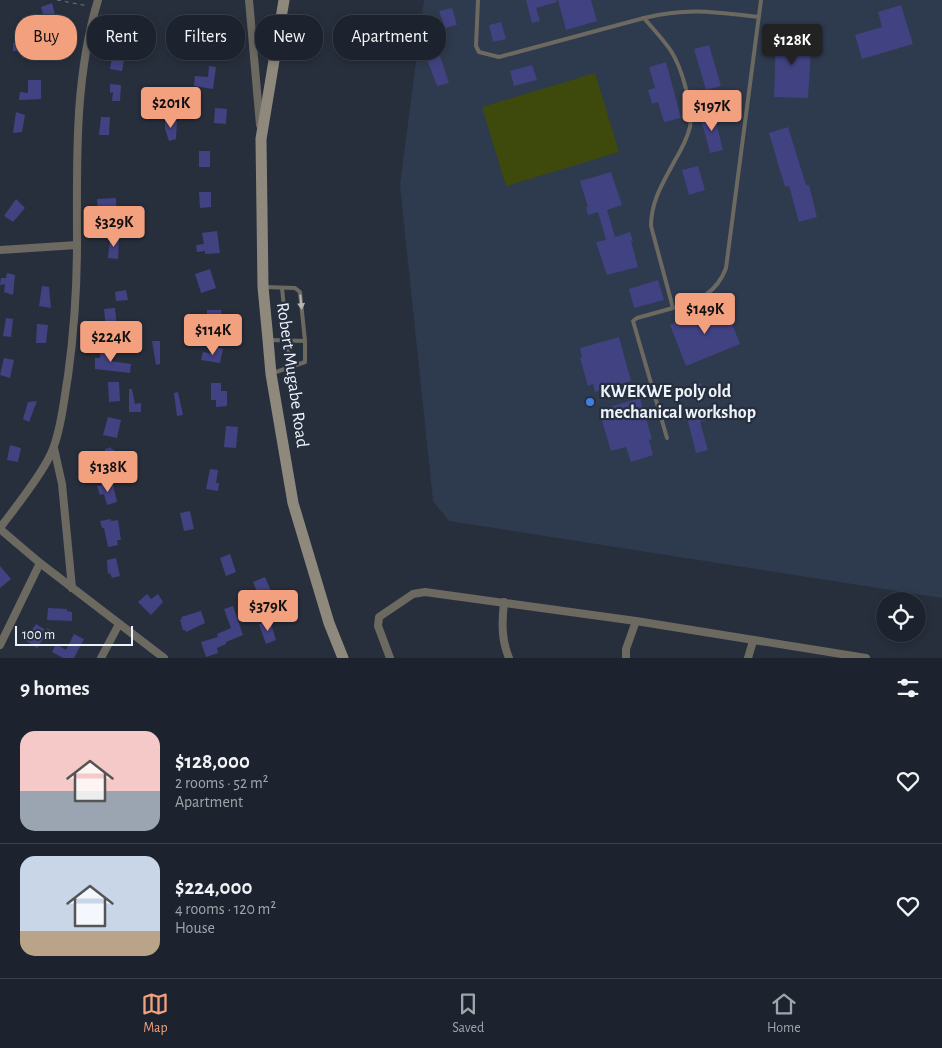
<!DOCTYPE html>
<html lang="en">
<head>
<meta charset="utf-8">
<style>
  :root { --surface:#1d232e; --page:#252b36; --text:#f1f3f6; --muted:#a0a4aa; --line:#3b404a; --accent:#f2a07e }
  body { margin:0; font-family:"Alegreya Sans",sans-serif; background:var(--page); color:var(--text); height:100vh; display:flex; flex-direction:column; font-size:19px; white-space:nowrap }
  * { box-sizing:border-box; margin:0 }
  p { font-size:16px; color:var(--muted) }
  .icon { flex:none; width:28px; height:28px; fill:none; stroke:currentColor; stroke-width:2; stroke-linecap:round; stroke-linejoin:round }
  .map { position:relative; height:658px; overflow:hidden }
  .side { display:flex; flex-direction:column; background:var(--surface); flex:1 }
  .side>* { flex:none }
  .hud { position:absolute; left:15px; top:15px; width:500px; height:45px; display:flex; gap:10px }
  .controls { position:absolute; left:876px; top:592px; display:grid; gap:10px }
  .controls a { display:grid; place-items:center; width:50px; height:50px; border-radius:50%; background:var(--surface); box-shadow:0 2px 8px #0003,0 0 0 1px var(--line); font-size:25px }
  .scale { position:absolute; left:15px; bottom:12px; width:118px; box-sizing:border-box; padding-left:5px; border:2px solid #edf3fd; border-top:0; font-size:14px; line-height:18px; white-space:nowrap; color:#edf3fd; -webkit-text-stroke:4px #272f3d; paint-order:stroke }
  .price { position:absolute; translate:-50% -42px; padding:0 11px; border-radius:5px; background:var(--accent); color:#111; font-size:16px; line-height:32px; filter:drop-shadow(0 1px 2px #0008) }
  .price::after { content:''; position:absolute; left:50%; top:30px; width:15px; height:11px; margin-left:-8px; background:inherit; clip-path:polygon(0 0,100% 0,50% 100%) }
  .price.selected { background:#222; color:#fff }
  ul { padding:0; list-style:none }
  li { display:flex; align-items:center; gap:15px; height:125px; padding:0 20px }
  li+li { border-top:1px solid var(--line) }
  li span { display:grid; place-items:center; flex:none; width:140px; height:100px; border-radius:15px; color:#555 }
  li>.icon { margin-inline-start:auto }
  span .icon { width:60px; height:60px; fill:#fffc; stroke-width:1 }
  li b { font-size:21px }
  h2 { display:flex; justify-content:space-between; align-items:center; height:60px; padding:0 20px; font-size:21px }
  .pill { padding:0 18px; border-radius:20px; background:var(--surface); box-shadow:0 2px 8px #0003,0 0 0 1px var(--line); font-size:18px; line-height:45px }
  .pill.selected { background:var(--accent); color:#111 }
  .tabs { display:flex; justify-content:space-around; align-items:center; height:70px; border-top:1px solid var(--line); background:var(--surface); font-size:14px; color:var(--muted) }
  .tabs a { display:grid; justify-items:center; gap:2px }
  .tabs .selected { color:var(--accent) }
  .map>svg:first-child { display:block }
  .built { fill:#2e3a4d }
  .green { fill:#3d4a0c }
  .building { fill:#414281 }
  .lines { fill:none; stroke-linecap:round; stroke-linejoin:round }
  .path { stroke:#6c7380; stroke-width:1; stroke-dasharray:4 4; stroke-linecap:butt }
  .lane { stroke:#6c6961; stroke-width:4 }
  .street { stroke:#6c6961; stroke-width:8 }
  .secondary { stroke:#8f897d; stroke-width:11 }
  .oneway { fill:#b3b5b7 }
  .shop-dot { fill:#3f7fe0; stroke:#272f3d; stroke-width:2 }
  .labels { text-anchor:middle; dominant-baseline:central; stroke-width:4.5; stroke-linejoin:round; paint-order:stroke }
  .street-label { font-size:18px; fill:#edf3fd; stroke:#272f3d }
  .poi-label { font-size:18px; font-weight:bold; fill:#edf3fd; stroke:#272f3d; text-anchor:start }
</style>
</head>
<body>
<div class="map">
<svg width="942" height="658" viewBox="0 0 942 658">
  <rect width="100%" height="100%" fill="#272f3d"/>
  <!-- built -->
  <path class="built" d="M424,0H942V598L449,521L433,501L400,185Z"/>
  <!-- green -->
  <path class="green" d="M595,73L619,152L506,186L482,107Z"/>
  <!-- building -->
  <g class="building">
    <path d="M526,0H556L557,2L536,8L540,21L532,23Z"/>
    <path d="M558,0H591L597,21L566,30Z"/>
    <path d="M52,3L57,22L46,25L41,7Z"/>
    <path d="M901,5L913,44L862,59L855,35L882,27L878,12Z"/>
    <path d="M452,8L457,25L445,28L439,11Z"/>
    <path d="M134,16L142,17L139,38L128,35L130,21L133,22Z"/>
    <path d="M501,22L506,39L493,42L489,25Z"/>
    <path d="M776,34L812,36L808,98L774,97Z"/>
    <path d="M202,37L220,39L218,50L200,48Z"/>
    <path d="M21,41L31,42L30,52L34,53L33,59L22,58V51H13V43L21,44Z"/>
    <path d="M709,45L721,86L706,90L694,49Z"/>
    <path d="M438,50L449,83L437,86L425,54Z"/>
    <path d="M113,52L125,55L122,71L110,69Z"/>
    <path d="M666,62L681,118L664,122L658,102L652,104L648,90L655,88L649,67Z"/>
    <path d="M532,65L537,80L514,86L510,71Z"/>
    <path d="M209,66L216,67L213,89L194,86L195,76L208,77Z"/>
    <path d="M28,80H41V99L19,100L20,92L28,93Z"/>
    <path d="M110,84L121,85L120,101H112L113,92L110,93Z"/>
    <path d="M215,108L227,109L226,124L214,123Z"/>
    <path d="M713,111L723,150L710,153L700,115Z"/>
    <path d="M16,112L25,115L22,132L13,133Z"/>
    <path d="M101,117H110L109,135H99Z"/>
    <path d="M165,120L177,121L176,139L169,141L165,129Z"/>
    <path d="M788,127L806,185H809L817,217L799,222L789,186L785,187L769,133Z"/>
    <rect x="199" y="151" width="11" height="16"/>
    <path d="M698,166L705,190L689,195L682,170Z"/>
    <path d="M611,172L622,205L607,210L615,237L630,232L633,241H631L638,267L607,275L596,242L606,240L598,212L588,215L586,207H588L580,181Z"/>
    <path d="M199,192H211V207L200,208Z"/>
    <path d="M116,198L117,217H98L97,199Z"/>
    <path d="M16,199L25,208L13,222L4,216Z"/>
    <path d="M217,231L220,253L205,254V251L197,252L196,245L204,244L202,233Z"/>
    <path d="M119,236L118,259L108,258L110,237Z"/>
    <path d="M210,269L216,288L201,293L195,274Z"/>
    <path d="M7,273L15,275L13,295L4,292L5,284L0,285L1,278H6Z"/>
    <path d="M658,280L664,300L634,308L629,289Z"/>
    <path d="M42,286L49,287L51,308L39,306Z"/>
    <path d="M126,290L128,300L116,301L115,292Z"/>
    <path d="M724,303L740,344L686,366L670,325Z"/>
    <path d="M115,308L117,328L106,329L104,309Z"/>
    <path d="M207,310H221L222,328H199L198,321L207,319Z"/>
    <path d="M6,318L13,319L11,337L3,336Z"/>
    <path d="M37,324L48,325L46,343H36Z"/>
    <path d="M619,337L631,381L595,392L593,384L588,386L580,358L582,357L580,348Z"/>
    <path d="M152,341H160V364L156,365Z"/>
    <path d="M215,347L223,349L220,363L201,360L203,352L214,354Z"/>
    <path d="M112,349L110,361L131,364L130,373L95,369V358H100L101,350Z"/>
    <path d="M4,358L14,360L10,378L0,375Z"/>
    <path d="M108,382H119L120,401L109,402Z"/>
    <path d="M211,383H221V391H227V406L216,407V400H211Z"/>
    <path d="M701,383L704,394L684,399L682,390Z"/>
    <path d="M129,389H132L135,404L141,403V412H129Z"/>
    <path d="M178,392L183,415L177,416L174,393Z"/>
    <path d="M640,398L652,439L649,440L653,455L631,462L626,447L611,451L600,414L610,412L609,407Z"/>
    <path d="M37,401L29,422L23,419L28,402Z"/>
    <path d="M706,408L709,419L700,422L708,450L696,453L686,414Z"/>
    <path d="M108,417L121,420L117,438L103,435Z"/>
    <path d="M226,426L238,427L236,448L224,447Z"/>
    <path d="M10,445L21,448L18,462L7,460Z"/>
    <path d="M109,447L117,452L112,467L104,464L106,457L103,456L106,448L108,449Z"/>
    <path d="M210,469L218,470L216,483H219L218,491L206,489Z"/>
    <path d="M106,484L107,486L113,485L117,502L107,505L104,494L100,495L97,486Z"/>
    <path d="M190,511L194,529L184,531L180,513Z"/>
    <path d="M111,519V521L118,520L121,540H117L118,545L108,547L104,528H102L100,521Z"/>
    <path d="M230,554L236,572L226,576L220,558Z"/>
    <path d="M116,558L120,576L112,578L110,573L108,574L107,560Z"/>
    <path d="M0,566L11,579L0,588Z"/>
    <path d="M265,577L276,603L264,608L253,582Z"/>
    <path d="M147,594L151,599L158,594L163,602L151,615L138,602Z"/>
    <path d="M233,606L243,635L226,642V644L217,648L218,653L206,657L201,642L218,637L217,634L231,628L224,609Z"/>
    <path d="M48,608L67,609V611L72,612V621L47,620Z"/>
    <path d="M201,611L205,623L186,632L185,630H183L180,620L182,619L181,617Z"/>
    <path d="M270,620L276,640L266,644L259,624Z"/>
    <path d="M36,624L47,631V628L55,633L51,639L47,636V633L37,648L25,640Z"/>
    <path d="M74,634L84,639L74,658H63L52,652L56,644L66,650Z"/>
  </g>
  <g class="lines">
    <!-- path -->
    <path class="path" d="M57,0L88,6"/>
    <!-- lane -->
    <g class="lane">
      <path d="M478,0L476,46L479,52L499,57L644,18"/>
      <path d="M759,17C716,12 687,7 644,18C653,29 663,39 671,51C682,68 693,107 690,127C687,139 680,152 674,162C663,183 651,201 651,226L673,308C697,302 717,293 726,268L761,0"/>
      <path d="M265,287L295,288L300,292L305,341V362L273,373"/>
      <path d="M282,288L290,368"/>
      <path d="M270,340L305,341"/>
      <path d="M667,438L633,321L637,318L673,308"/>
    </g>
    <!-- street -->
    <g class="street">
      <path d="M249,0L260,125"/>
      <path d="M0,250L77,245"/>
      <path d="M54,448L62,484L72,588"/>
      <path d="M0,528C15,508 47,468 54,446C62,424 64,399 68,376C74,332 77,288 77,244C77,162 74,79 98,0"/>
      <path d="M0,529L40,563L164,658"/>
      <path d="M504,602C502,622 501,639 509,658"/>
      <path d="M0,645L40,563"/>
      <path d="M101,658L119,624"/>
      <path d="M390,658L378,626L379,617L413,594L425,592L636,621L866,658"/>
      <path d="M626,658V649L636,621"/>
      <path d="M748,658L753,641"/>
    </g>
    <!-- secondary -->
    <path class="secondary" d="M284,0L261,139L263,287L268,340L271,374L293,503L329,623L343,658"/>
  </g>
  <!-- one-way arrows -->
  <defs><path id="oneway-solid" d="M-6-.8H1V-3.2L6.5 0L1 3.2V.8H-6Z" transform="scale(1.25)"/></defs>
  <use class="oneway" href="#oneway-solid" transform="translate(301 302) rotate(84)"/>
  <!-- markers -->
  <circle class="shop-dot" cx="590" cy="402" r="5"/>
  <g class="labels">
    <!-- street labels -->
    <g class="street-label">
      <text transform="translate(292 375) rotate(82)">Robert Mugabe Road</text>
    </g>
    <!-- poi labels -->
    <g class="poi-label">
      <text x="600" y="392">KWEKWE poly old<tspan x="600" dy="21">mechanical workshop</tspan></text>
    </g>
  </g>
</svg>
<div class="controls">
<a><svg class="icon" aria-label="locate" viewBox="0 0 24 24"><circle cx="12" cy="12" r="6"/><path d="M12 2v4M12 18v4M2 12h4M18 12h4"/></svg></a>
</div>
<div class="scale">100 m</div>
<b class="price selected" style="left:792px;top:66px">$128K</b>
<b class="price" style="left:171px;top:129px">$201K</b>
<b class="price" style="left:712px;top:132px">$197K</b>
<b class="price" style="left:114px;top:248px">$329K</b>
<b class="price" style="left:705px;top:335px">$149K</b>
<b class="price" style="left:213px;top:356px">$114K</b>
<b class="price" style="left:111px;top:363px">$224K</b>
<b class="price" style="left:108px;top:493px">$138K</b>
<b class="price" style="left:268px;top:632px">$379K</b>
<div class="hud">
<a class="pill selected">Buy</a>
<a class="pill">Rent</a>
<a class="pill">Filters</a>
<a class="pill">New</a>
<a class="pill">Apartment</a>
</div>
</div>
<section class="side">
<h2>9 homes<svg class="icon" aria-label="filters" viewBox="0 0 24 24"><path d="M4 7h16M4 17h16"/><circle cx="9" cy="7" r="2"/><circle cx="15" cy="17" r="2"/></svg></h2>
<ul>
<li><span style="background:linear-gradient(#f6c9c9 60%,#9aa5b1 0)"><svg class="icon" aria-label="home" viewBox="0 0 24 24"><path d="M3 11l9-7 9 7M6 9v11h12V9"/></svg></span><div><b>$128,000</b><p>2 rooms · 52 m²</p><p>Apartment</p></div><svg class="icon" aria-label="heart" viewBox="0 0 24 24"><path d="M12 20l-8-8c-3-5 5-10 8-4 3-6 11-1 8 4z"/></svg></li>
<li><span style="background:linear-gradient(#c9d6e8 75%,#b9a48a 0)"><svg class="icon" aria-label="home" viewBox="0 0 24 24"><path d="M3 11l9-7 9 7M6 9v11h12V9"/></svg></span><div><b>$224,000</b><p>4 rooms · 120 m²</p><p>House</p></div><svg class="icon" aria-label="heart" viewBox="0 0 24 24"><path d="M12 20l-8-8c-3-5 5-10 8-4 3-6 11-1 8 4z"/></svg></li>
</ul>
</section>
<nav class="tabs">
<a class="selected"><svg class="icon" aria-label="map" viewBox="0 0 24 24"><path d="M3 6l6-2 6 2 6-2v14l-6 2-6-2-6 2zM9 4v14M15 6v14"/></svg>Map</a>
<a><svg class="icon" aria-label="saved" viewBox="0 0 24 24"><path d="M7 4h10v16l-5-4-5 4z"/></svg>Saved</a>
<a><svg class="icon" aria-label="home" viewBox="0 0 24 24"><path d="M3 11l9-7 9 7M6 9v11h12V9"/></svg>Home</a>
</nav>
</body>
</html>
